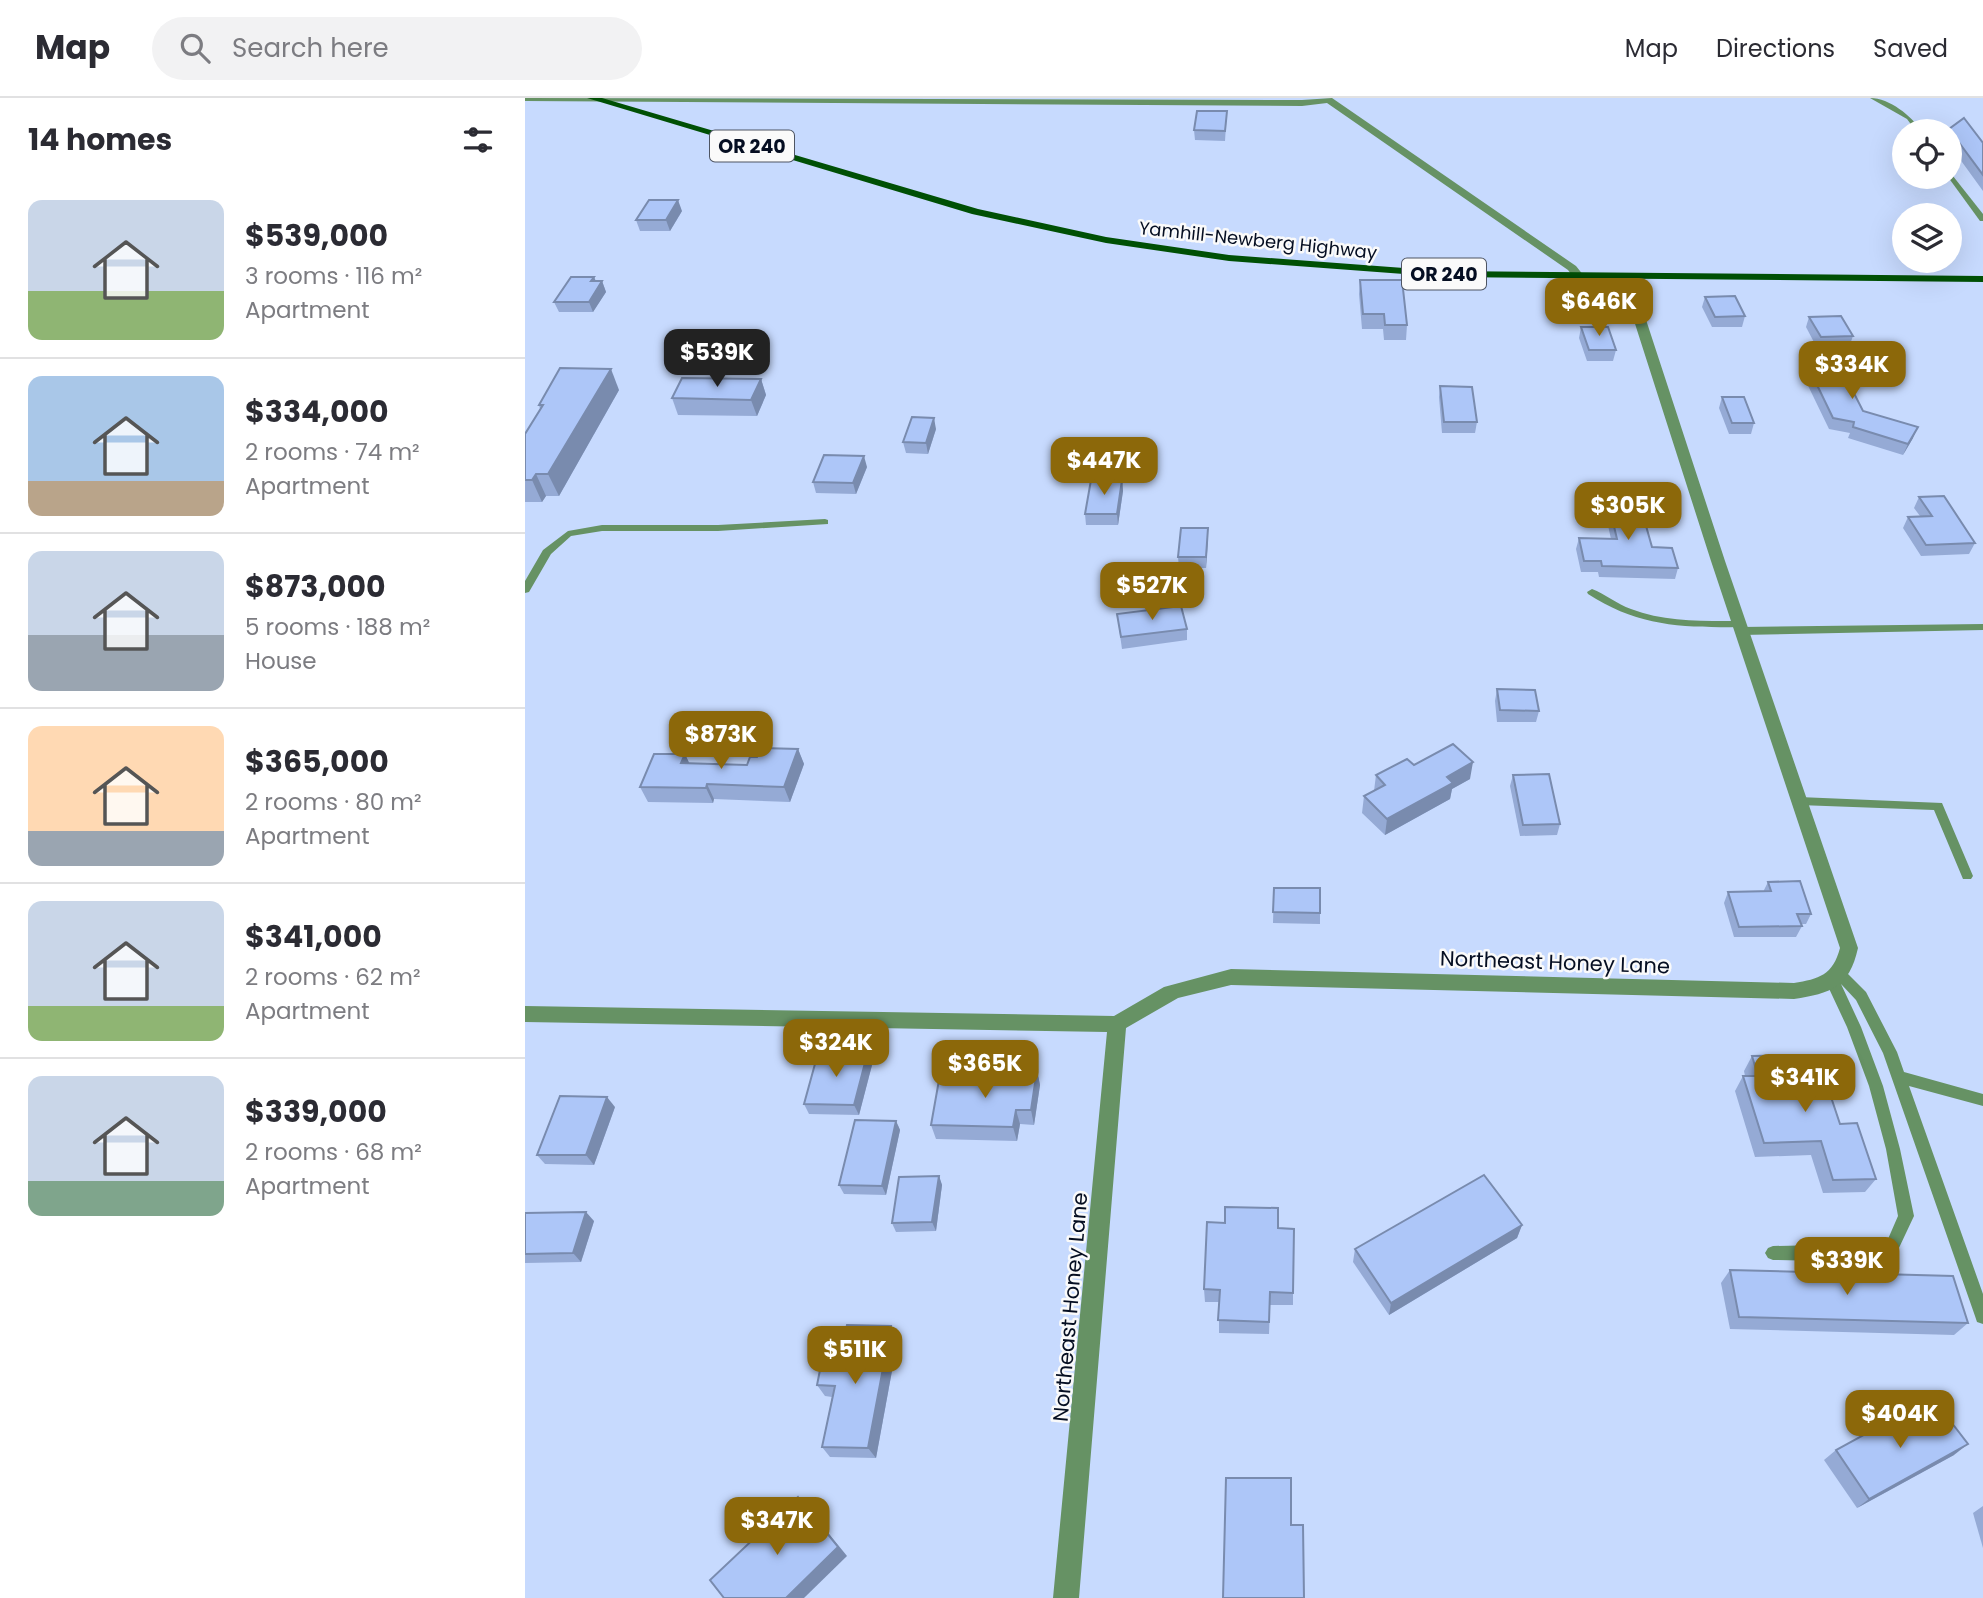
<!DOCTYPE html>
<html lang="en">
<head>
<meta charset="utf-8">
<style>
  :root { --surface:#fff; --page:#f2f2f3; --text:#2b2b33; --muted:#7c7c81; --line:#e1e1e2; --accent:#8c680a }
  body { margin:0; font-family:Poppins,sans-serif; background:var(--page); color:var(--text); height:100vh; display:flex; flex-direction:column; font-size:26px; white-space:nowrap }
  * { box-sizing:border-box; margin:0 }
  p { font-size:23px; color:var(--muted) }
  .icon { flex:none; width:38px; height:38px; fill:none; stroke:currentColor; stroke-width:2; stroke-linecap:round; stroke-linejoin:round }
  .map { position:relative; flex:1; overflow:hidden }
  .drawer { display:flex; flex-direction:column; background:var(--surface); width:525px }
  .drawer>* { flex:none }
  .controls { position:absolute; left:1367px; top:21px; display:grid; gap:14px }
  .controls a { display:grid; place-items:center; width:70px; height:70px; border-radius:50%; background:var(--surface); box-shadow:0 7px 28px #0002; font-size:35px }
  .price { position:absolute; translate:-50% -60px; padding:0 16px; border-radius:14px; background:var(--accent); color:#fff; font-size:23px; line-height:46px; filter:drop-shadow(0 2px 4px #0008) }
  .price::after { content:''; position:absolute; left:50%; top:42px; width:21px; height:16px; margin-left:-10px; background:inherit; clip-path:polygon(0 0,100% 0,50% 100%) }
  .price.current { background:#222; color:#fff }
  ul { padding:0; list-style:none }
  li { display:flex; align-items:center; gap:21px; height:175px; padding:0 28px }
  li+li { border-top:2px solid var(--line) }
  li span { display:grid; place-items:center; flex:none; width:196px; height:140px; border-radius:14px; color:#555 }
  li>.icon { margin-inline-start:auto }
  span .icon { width:84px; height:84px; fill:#fffc; stroke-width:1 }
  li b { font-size:30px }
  h2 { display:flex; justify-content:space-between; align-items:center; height:84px; padding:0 28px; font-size:30px }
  header { display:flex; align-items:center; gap:42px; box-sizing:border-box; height:98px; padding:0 35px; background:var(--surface); border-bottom:2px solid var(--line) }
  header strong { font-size:33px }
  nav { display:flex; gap:38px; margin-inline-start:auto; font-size:24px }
  .search { width:490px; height:63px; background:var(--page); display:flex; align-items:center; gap:18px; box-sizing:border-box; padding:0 24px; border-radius:38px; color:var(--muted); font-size:26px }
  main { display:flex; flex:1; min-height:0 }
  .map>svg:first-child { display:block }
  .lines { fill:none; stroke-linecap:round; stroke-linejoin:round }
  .lane { fill:#669264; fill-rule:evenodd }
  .street { fill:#669264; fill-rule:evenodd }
  .primary { fill:#005005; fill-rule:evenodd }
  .wall { fill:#95aad5 }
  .shaded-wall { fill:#798bae }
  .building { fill:#adc6f8; stroke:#798bae; stroke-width:2 }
  .labels { text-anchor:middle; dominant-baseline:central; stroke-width:5; stroke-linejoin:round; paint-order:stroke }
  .far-street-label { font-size:18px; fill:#050e22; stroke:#fafafa }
  .shield { fill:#fafafa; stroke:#4e5563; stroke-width:2 }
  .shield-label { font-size:19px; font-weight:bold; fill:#050e22 }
  .street-label { font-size:21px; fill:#050e22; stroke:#fafafa }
</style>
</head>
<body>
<header>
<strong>Map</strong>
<div class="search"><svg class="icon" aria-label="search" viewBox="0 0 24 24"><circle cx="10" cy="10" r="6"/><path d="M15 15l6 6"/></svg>Search here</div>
<nav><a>Map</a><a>Directions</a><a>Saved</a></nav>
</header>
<main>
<section class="drawer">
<h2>14 homes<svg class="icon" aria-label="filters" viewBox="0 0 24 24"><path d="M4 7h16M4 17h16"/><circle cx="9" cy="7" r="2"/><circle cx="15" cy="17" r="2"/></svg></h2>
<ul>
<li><span style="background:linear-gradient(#c9d6e8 65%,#8fb573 0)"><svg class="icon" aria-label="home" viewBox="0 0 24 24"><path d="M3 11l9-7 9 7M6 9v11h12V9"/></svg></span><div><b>$539,000</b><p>3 rooms · 116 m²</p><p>Apartment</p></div></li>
<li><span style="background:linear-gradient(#a9c7e8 75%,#b9a48a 0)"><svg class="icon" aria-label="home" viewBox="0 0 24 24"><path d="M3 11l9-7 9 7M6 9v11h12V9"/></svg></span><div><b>$334,000</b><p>2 rooms · 74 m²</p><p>Apartment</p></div></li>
<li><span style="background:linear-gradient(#c9d6e8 60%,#9aa5b1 0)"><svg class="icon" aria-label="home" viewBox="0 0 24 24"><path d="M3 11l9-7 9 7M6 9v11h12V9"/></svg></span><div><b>$873,000</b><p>5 rooms · 188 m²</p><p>House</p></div></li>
<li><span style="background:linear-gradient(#ffd9b3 75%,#9aa5b1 0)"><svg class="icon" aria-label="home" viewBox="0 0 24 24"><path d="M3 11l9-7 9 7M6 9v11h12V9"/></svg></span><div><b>$365,000</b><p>2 rooms · 80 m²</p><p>Apartment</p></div></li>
<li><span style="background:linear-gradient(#c9d6e8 75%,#8fb573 0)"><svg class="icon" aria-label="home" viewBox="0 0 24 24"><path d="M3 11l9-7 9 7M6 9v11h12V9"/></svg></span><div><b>$341,000</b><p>2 rooms · 62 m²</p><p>Apartment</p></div></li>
<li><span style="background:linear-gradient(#c9d6e8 75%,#7fa58c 0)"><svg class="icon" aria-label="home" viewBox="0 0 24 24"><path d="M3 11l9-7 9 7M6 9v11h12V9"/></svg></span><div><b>$339,000</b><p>2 rooms · 68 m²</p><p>Apartment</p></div></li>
</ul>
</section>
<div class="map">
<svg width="1458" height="1500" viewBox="0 0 1458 1500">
  <rect width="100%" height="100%" fill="#c7dafe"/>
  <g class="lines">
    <!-- lane -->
    <g class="lane">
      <path d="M1345,0C1365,0 1386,18 1397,33H1391L1382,21Z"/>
      <path d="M1424,73L1458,116V123H1455L1423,79Z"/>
      <path d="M300,421L303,422V426L193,433H77L46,438L26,456L4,494L0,495V483L18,452L43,433L77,427H193Z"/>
      <path d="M1067,491C1080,496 1092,506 1106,511C1140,524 1178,523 1214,523L1219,526L1214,529C1157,530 1112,528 1063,496L1062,494Z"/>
      <path d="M1458,526V532L1216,537L1211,533L1216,529Z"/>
      <path d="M1274,699L1417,705L1448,778L1446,781H1438L1409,712L1274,707L1268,703Z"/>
      <path d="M1314,871L1319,872L1341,894L1372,954L1379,974L1458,996V1008L1384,988L1458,1196V1226L1452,1224L1450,1218L1358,955L1331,902L1316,886L1336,929L1358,988L1375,1051L1389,1118L1373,1152C1337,1167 1287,1162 1248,1162L1243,1160L1240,1155L1243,1150L1248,1148L1340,1146L1363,1141L1373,1118L1361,1051L1344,988L1322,929L1300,882L1302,878L1308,877L1309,872Z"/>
    </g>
    <!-- street -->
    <g class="street">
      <path d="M0,0L777,2L807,0L1051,168L1059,178L1049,180L1043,172L802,5L777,8L0,3Z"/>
      <path d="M1101,176L1107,179L1200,463L1333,850C1324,890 1306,895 1269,901L706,887L653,900L601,930L554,1500H528L582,934L0,924V908L589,918L639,889L706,871L1269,885C1294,881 1308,877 1315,850L1186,463L1095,179Z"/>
    </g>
    <!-- primary -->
    <path class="primary" d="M62,0H77L453,111L581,139L704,157L919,173L1458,178V184L919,179L704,163L581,145L447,116Z"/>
  </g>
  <!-- wall -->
  <g class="wall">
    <path d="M702,13L700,43L670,42L669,32Z"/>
    <path d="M1424,31L1458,45V93L1424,46V33H1423Z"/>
    <path d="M157,113L145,133H115L111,122Z"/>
    <path d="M69,179L71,183H77L81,194L68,214H34L29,204Z"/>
    <path d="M835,182L882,227L881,242H859L858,231H837L834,196Z"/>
    <path d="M1180,199L1220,218L1217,229H1187L1177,209Z"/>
    <path d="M1284,219L1328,238L1324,249L1292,250L1281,229Z"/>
    <path d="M1056,229L1091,252L1088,263H1062L1054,240Z"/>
    <path d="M1278,258L1338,313L1388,340L1378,357L1323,340L1325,335L1304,331L1274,269Z"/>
    <path d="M236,281L241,297L232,318L153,317L147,300Z"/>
    <path d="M915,288L952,324L950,335H917L914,299Z"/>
    <path d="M94,292L34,398H21L17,404H0V336L15,311L14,307Z"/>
    <path d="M1197,299L1229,325L1226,336H1204L1194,310Z"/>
    <path d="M411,331L403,356L381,355L378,344Z"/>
    <path d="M342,369L331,396L291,395L288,384Z"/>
    <path d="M597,382L598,393L593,427H561L560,416Z"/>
    <path d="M1394,399L1450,445L1444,456L1396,458L1378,430L1383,419L1395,418L1389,410Z"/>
    <path d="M1083,403L1127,449L1153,470L1150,481L1074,479L1073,474H1056L1051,451L1054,440L1086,441L1080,414Z"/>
    <path d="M683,430L681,470H654L653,459Z"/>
    <path d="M592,516L662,531V542L597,551Z"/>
    <path d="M972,591L1014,613L1011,624H972L970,603Z"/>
    <path d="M273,651L279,666L265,704L189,701L188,705L123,704L115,689L160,656L164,665L222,667L232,659Z"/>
    <path d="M889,667L945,681L927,691L925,701L860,737L837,715L839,698L849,693L851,677Z"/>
    <path d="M988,677L1035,726L1032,737L995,738L985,688Z"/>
    <path d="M1243,784L1286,816L1281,826H1276L1277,828L1271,839H1209L1199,805L1203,794H1238Z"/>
    <path d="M749,790L795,815V826L748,825Z"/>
    <path d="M342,957L347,967L334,1017L284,1016L279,1006Z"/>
    <path d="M1227,958L1290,978L1315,1026L1351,1081L1340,1094L1298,1095L1286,1057L1230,1059L1210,993L1218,978H1220L1219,973Z"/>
    <path d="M512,972L515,987L509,1027L495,1026L492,1043L411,1041L406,1027L468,983Z"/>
    <path d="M90,1009L69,1067L20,1066L12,1057Z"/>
    <path d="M371,1023L375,1032L361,1097L319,1096L314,1087Z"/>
    <path d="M414,1078L417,1087L411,1133L371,1134L367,1125Z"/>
    <path d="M0,1115L69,1123L56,1164L0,1165Z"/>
    <path d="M997,1127L992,1140L864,1217L828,1164L830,1151Z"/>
    <path d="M753,1130L768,1195V1207H745L744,1236L694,1235V1204H680L679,1191Z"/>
    <path d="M1205,1172L1443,1225L1429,1237L1205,1231L1196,1185Z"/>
    <path d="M373,1240L351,1360L305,1359L297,1349L307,1299L300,1298L292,1287L314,1262Z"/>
    <path d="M1380,1324L1429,1357L1332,1410L1299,1362L1311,1352Z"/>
    <path d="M1458,1408V1450L1448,1415Z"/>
  </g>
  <!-- shaded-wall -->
  <g class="shaded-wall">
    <path d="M153,102L157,113L145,133L141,122Z"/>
    <path d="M69,179L73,189L77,183L81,194L68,214L64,204L66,183Z"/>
    <path d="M86,271L94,292L34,398L23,376Z"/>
    <path d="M236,281L241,297L232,318L226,302Z"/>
    <path d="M409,320L411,331L403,356L401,345Z"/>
    <path d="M1393,329L1388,340L1378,357L1383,346Z"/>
    <path d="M339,358L342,369L331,396L328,385Z"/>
    <path d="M11,376L21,398L17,404L7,382Z"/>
    <path d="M597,382L598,393L593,427L592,416Z"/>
    <path d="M683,430V441L681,470V459Z"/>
    <path d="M273,651L279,666L265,704L259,689Z"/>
    <path d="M160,656L167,671L156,665Z"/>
    <path d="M948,664L945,681L927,691L925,701L860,737L862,721L922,679Z"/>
    <path d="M182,686L189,701L188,705L181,690Z"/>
    <path d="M342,957L347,967L334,1017L329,1007Z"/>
    <path d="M512,972L515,987L509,1027L506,1012Z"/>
    <path d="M82,999L90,1009L69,1067L61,1057Z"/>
    <path d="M491,1012L495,1026L492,1043L488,1029Z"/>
    <path d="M371,1023L375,1032L361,1097L357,1088Z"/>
    <path d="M414,1078L417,1087L411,1133L407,1124Z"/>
    <path d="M61,1114L69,1123L56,1164L48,1155Z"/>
    <path d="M997,1127L992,1140L864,1217L866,1205Z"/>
    <path d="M366,1228L373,1240L351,1360L343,1350Z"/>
    <path d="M1443,1346L1429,1357L1332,1410L1344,1401Z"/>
    <path d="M273,1399L282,1409L322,1458L279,1500H261Z"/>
  </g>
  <!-- building -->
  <g class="building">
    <path d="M672,13H702L700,33L669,32Z"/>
    <path d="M1439,20L1458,45V77L1424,31Z"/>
    <path d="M124,102H153L141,122H111Z"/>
    <path d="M46,179H69L66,183H77L64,204H29Z"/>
    <path d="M835,182H877L882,227H860L859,216H838Z"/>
    <path d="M1210,198L1220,218L1190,219L1180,199Z"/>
    <path d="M1316,218L1328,238L1296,239L1284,219Z"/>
    <path d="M1056,229H1083L1091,252H1064Z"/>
    <path d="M1278,258H1310L1338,313L1393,329L1383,346L1328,329L1329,324L1308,320Z"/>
    <path d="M35,270L86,271L23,376H11L7,382H0V336L18,307H14Z"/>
    <path d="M157,280L236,281L226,302L147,300Z"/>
    <path d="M915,288L947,289L952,324H919Z"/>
    <path d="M1197,299H1219L1229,325H1207Z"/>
    <path d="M387,319L409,320L401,345L378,344Z"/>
    <path d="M299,357L339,358L328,385L288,384Z"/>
    <path d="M566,382H597L592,416H560Z"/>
    <path d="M1419,398L1450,445L1401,447L1383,419L1407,418L1394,399Z"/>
    <path d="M1083,403H1114L1127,449L1147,450L1153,470L1077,468L1076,463H1059L1054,440L1092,441Z"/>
    <path d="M656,430H683L681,459H653Z"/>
    <path d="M656,508L662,531L596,539L592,516Z"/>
    <path d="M972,591L1010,592L1014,613L975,612Z"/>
    <path d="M928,646L948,664L922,679L928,685L862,721L839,698L860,687L851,677L882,661L889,667Z"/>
    <path d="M235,650L273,651L259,689L182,686L181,690L115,689L129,656H160L156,665L222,667L225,659H232Z"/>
    <path d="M1024,676L1035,726L998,727L988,677Z"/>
    <path d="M1275,783L1286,816H1272L1277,828L1214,829L1203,794L1246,793L1243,784Z"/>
    <path d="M749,790H795V815L748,814Z"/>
    <path d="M293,955L342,957L329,1007L279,1006Z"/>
    <path d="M1283,957L1290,978H1299L1315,1026L1332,1025L1351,1081L1308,1082L1296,1043L1239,1045L1218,978H1233L1227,958Z"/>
    <path d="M470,971L512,972L506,1012H491L488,1029L406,1027L414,982L468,983Z"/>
    <path d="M35,998L82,999L61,1057H12Z"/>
    <path d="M330,1022L371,1023L357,1088L314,1087Z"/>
    <path d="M959,1077L997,1127L866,1205L830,1151Z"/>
    <path d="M414,1078L407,1124L367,1125L374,1079Z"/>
    <path d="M700,1109L753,1110V1130L769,1131L768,1195L745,1194L744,1224L693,1222L695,1192L679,1191L682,1124L700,1125Z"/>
    <path d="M61,1114L48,1155L0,1156V1115Z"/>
    <path d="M1205,1172L1428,1178L1443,1225L1214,1219Z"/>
    <path d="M322,1227L366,1228L343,1350L297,1349L310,1288L292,1287L297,1262H314Z"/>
    <path d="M1413,1307L1443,1346L1344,1401L1311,1352L1375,1317L1380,1324Z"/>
    <path d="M701,1380H766V1427H778L779,1500H698Z"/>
    <path d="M273,1399L313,1449L261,1500H199L185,1482Z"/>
  </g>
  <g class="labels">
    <!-- far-street labels -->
    <g class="far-street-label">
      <text transform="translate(733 142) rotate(6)">Yamhill-Newberg Highway</text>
    </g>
    <!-- shield labels -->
    <g class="shield">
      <rect x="185" y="32.5" width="84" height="31" rx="5"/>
      <rect x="877" y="160.5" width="84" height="31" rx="5"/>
    </g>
    <g class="shield-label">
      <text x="227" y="48">OR 240</text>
      <text x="919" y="176">OR 240</text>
    </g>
    <!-- street labels -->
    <g class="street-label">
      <text transform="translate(1030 864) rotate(2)">Northeast Honey Lane</text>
      <text transform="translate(545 1209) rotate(-85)">Northeast Honey Lane</text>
    </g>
  </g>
</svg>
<div class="controls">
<a><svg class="icon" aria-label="locate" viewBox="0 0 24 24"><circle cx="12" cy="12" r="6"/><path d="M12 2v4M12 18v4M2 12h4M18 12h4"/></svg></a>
<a><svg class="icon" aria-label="layers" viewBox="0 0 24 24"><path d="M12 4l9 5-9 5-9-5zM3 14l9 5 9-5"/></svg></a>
</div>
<b class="price" style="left:1074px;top:240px">$646K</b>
<b class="price current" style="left:192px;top:291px">$539K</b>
<b class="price" style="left:1327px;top:303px">$334K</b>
<b class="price" style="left:579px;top:399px">$447K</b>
<b class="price" style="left:1103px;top:444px">$305K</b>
<b class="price" style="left:627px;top:524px">$527K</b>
<b class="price" style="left:196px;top:673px">$873K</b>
<b class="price" style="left:311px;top:981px">$324K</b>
<b class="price" style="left:460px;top:1002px">$365K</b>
<b class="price" style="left:1280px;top:1016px">$341K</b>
<b class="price" style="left:1322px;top:1199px">$339K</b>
<b class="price" style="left:330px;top:1288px">$511K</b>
<b class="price" style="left:1375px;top:1352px">$404K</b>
<b class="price" style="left:252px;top:1459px">$347K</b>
</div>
</main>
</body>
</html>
